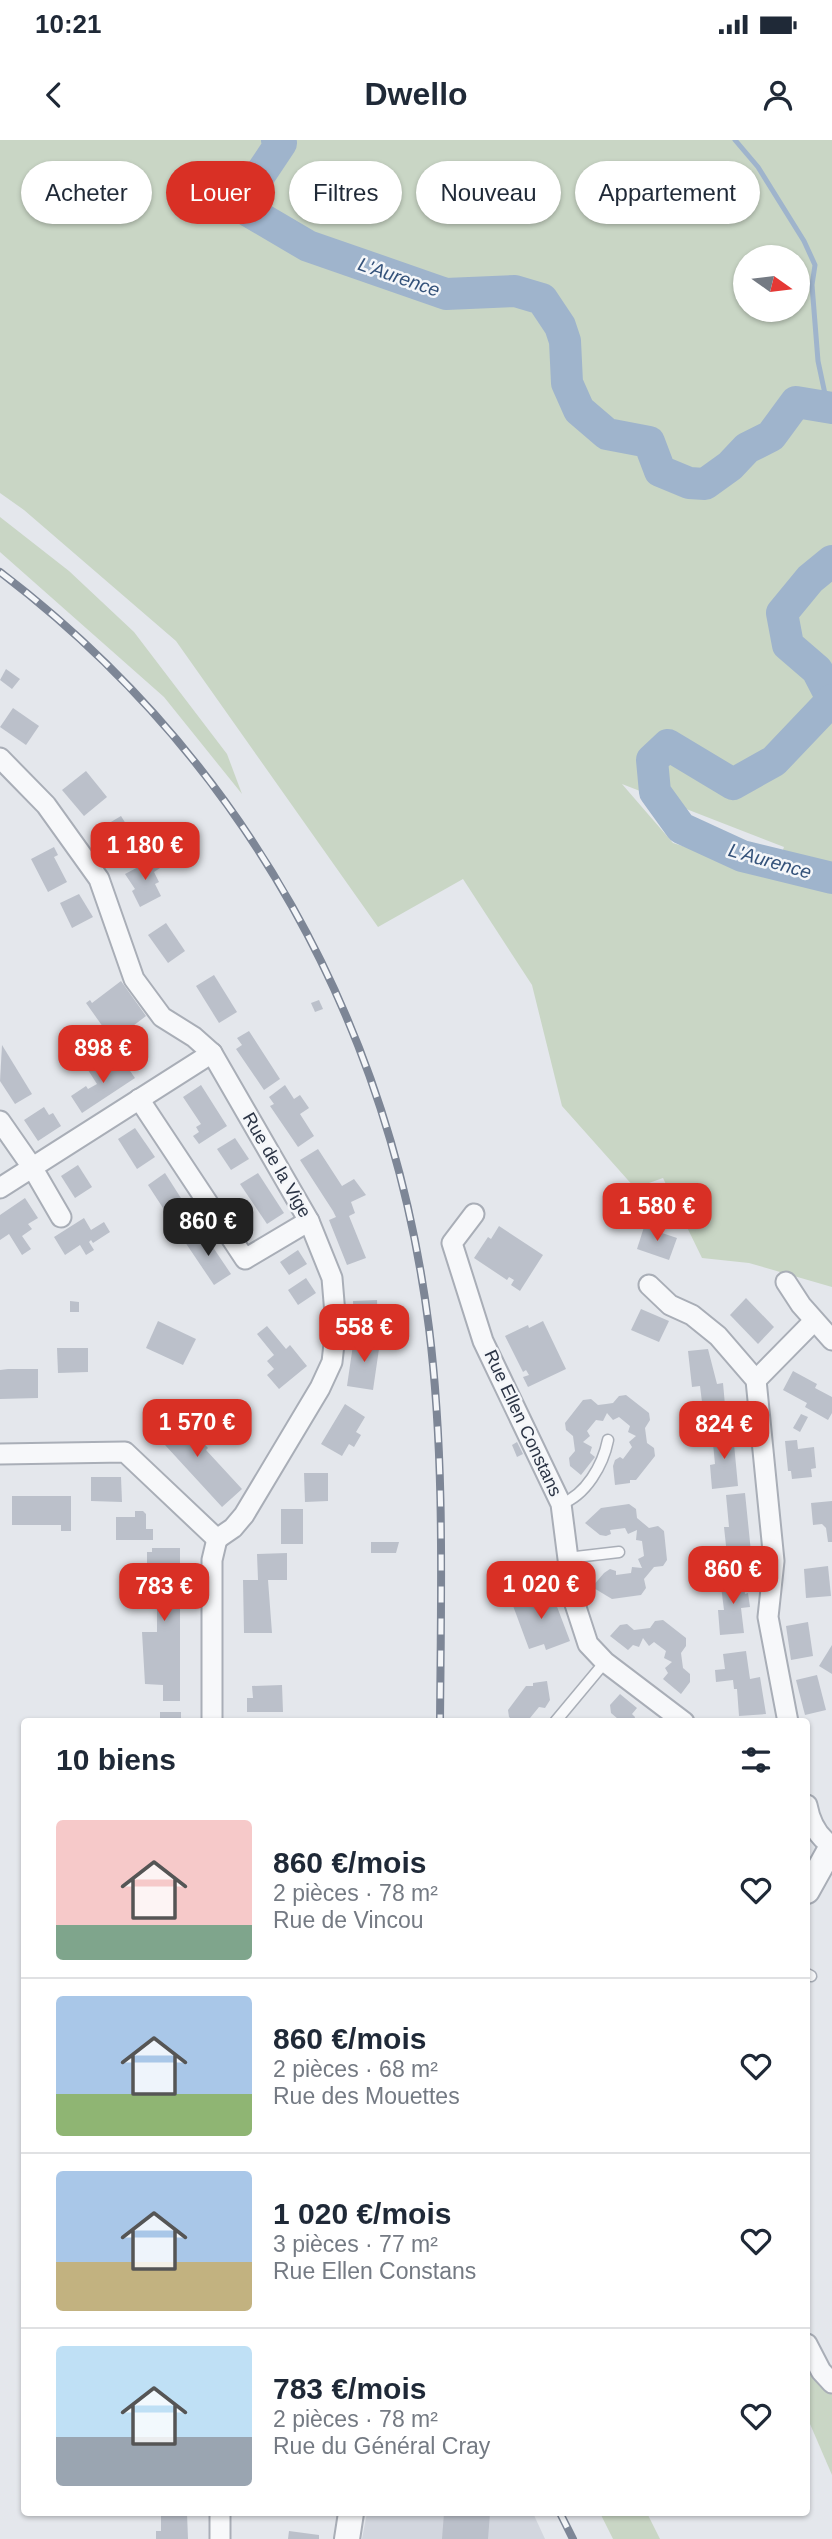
<!DOCTYPE html>
<html lang="fr">
<head>
<meta charset="utf-8">
<style>
  :root { --surface:#fff; --page:#f2f2f3; --text:#1f2937; --muted:#747a83; --line:#e0e1e3; --accent:#d93025 }
  body { margin:0; font-family:Arial,sans-serif; background:var(--page); color:var(--text); height:100vh; display:flex; flex-direction:column; font-size:26px; white-space:nowrap }
  * { box-sizing:border-box; margin:0 }
  p { font-size:23px; color:var(--muted) }
  .icon { flex:none; width:38px; height:38px; fill:none; stroke:currentColor; stroke-width:2; stroke-linecap:round; stroke-linejoin:round }
  .map { position:relative; flex:1; overflow:hidden }
  .panel { position:absolute; left:21px; top:1578px; width:789px; height:798px; display:flex; flex-direction:column; background:var(--surface); border-radius:7px; box-shadow:0 2px 5px #0004 }
  .panel>* { flex:none }
  .hud { position:absolute; left:21px; top:21px; width:791px; height:63px; display:flex; gap:14px }
  .needle { width:46px; rotate:104deg }
  .fabs { position:absolute; left:733px; top:105px; display:grid; gap:14px }
  .fabs a { display:grid; place-items:center; width:77px; height:77px; border-radius:50%; background:var(--surface); box-shadow:0 2px 5px #0004; font-size:35px }
  .price { position:absolute; translate:-50% -60px; padding:0 16px; border-radius:14px; background:var(--accent); color:#fff; font-size:23px; line-height:46px; filter:drop-shadow(0 2px 4px #0008) }
  .price::after { content:''; position:absolute; left:50%; top:42px; width:21px; height:16px; margin-left:-10px; background:inherit; clip-path:polygon(0 0,100% 0,50% 100%) }
  .price.on { background:#222; color:#fff }
  ul { padding:0; list-style:none }
  li { display:flex; align-items:center; gap:21px; height:175px; padding:0 35px }
  li+li { border-top:2px solid var(--line) }
  li span { display:grid; place-items:center; flex:none; width:196px; height:140px; border-radius:7px; color:#555 }
  li>.icon { margin-inline-start:auto }
  span .icon { width:84px; height:84px; fill:#fffc; stroke-width:1 }
  li b { font-size:30px }
  h2 { display:flex; justify-content:space-between; align-items:center; height:84px; padding:0 35px; font-size:30px }
  .tag { padding:0 24px; border-radius:32px; background:var(--surface); box-shadow:0 2px 5px #0004; font-size:24px; line-height:63px }
  .tag.on { background:var(--accent); color:#fff }
  .status { display:flex; justify-content:space-between; align-items:center; height:49px; padding:0 35px; background:var(--surface); direction:ltr }
  .status svg { height:19px; fill:currentColor }
  header { display:flex; justify-content:space-between; align-items:center; height:91px; padding:0 35px; background:var(--surface); font-size:32px; font-weight:800 }
  .map>svg:first-child { display:block }
  .built { fill:#d2d6de }
  .green { fill:#c9d6c5; fill-rule:evenodd }
  .lines { fill:none; stroke-linecap:round; stroke-linejoin:round }
  .stream { stroke:#9fb4cc; stroke-width:5 }
  .river { stroke:#9fb4cc; stroke-width:32 }
  .building { fill:#bbc0ca }
  .service-casing { stroke:#a9aeb7; stroke-width:13 }
  .minor-casing { stroke:#a9aeb7; stroke-width:23 }
  .tertiary-casing { stroke:#a9aeb7; stroke-width:28 }
  .service { stroke:#f7f8fa; stroke-width:10 }
  .minor { stroke:#f7f8fa; stroke-width:19 }
  .tertiary { stroke:#f7f8fa; stroke-width:24 }
  .rail-casing { stroke:#7d8696; stroke-width:8 }
  .rail { stroke:#f4f6f9; stroke-width:5; stroke-dasharray:16; stroke-linecap:butt }
  .labels { text-anchor:middle; dominant-baseline:central; stroke-width:5; stroke-linejoin:round; paint-order:stroke }
  .street-label { font-size:18px; fill:#2b3445; stroke:#f4f6f9 }
  .water-label { font-size:19px; font-style:italic; fill:#34527a; stroke:#f4f6f9 }
</style>
</head>
<body>
<div class="status"><b>10:21</b><svg viewBox="0 0 49 12"><path d="M0 12V9h3v3zM5 12V6h3v6zM10 12V3h3v9zM15 12V0h3v12zM26 1h20v11H26zM47 4h2v5h-2z"/></svg></div>
<header><svg class="icon" aria-label="back" viewBox="0 0 24 24"><path d="M15 5l-7 7 7 7"/></svg>Dwello<svg class="icon" aria-label="person" viewBox="0 0 24 24"><circle cx="12" cy="8" r="4"/><path d="M4 21q1-7 8-7t8 7"/></svg></header>
<div class="map">
<svg width="832" height="2399" viewBox="0 0 832 2399">
  <rect width="100%" height="100%" fill="#e4e7ec"/>
  <!-- built -->
  <path class="built" d="M367,2373H533L545,2399H362Z"/>
  <!-- green -->
  <g class="green">
    <path d="M0,0H832V1147L749,1123L702,1118L663,1038L635,1048L562,966L532,845L463,739L378,787L176,501L24,370L0,353ZM746,117H798V170H746ZM622,644L784,707L774,735L673,703Z"/>
    <path d="M0,377L69,431L134,492L227,614L242,654L164,557L0,412Z"/>
    <path d="M807,2220L832,2255V2335L807,2277Z"/>
    <path d="M600,2373H647L660,2399H613Z"/>
  </g>
  <g class="lines">
    <!-- stream -->
    <path class="stream" d="M735,0L758,27L804,101L815,125L812,145L818,221L828,268"/>
    <!-- river -->
    <g class="river">
      <path d="M277,0L281,3L257,39L245,69L308,106L446,154L515,151L542,159L560,186L565,201L567,243L579,270L607,294L649,302L660,331L689,343L705,344L730,326L747,308L771,296L796,262L832,268"/>
      <path d="M832,421L810,439L782,473L788,505L817,530L832,559"/>
      <path d="M832,560L774,621L733,644L668,605L652,620L655,652L681,688L742,716L832,738"/>
    </g>
  </g>
  <!-- building -->
  <g class="building">
    <path d="M6,529L20,539L12,549L0,540Z"/>
    <path d="M13,568L39,586L26,605L0,587Z"/>
    <path d="M86,631L107,657L84,676L62,650Z"/>
    <path d="M121,676L138,703L115,717L99,689Z"/>
    <path d="M54,707L58,715L54,717L67,742L48,752L31,719Z"/>
    <path d="M155,718L160,728L154,732L159,742L155,744L161,756L140,767L132,751L135,749L125,734Z"/>
    <path d="M79,754L93,777L72,788L60,763Z"/>
    <path d="M166,783L185,811L168,823L148,795Z"/>
    <path d="M214,835L237,872L219,883L196,846Z"/>
    <path d="M121,841L146,876L113,901L86,863L90,860L92,863Z"/>
    <path d="M319,860L323,869L315,872L311,863Z"/>
    <path d="M249,891L280,939L264,950L236,909L242,905L237,898Z"/>
    <path d="M2,905L32,954L15,964L0,941Z"/>
    <path d="M123,921L135,938L82,973L71,956L86,946L88,949L97,944L88,930L101,922L107,932Z"/>
    <path d="M201,945L227,986L199,1004L193,996L199,992L196,987L201,984L183,957Z"/>
    <path d="M285,945L294,959L300,955L309,968L300,974L314,996L298,1007L270,966L274,964L269,957Z"/>
    <path d="M44,967L49,975L53,973L61,986L38,1001L24,980Z"/>
    <path d="M135,988L155,1017L137,1029L118,999Z"/>
    <path d="M235,998L249,1019L231,1030L217,1009Z"/>
    <path d="M318,1009L342,1046L354,1039L366,1055L351,1062L355,1073L349,1076L366,1118L347,1125L329,1080L336,1077L333,1071L300,1020Z"/>
    <path d="M78,1025L92,1047L75,1058L61,1036Z"/>
    <path d="M165,1033L193,1077L176,1088L148,1045Z"/>
    <path d="M258,1033L284,1073L267,1084L240,1044Z"/>
    <path d="M25,1058L38,1078L28,1084L32,1089L22,1096L31,1109L22,1115L9,1094L0,1100V1075Z"/>
    <path d="M84,1078L91,1090L104,1082L110,1092L93,1103L91,1100L89,1102L94,1110L86,1115L80,1105L65,1115L54,1097Z"/>
    <path d="M499,1086L543,1115L520,1151L511,1145L514,1140L509,1137L507,1140L474,1118L488,1097L491,1099Z"/>
    <path d="M644,1087L677,1098L669,1120L637,1109Z"/>
    <path d="M202,1091L231,1134L214,1145L185,1102Z"/>
    <path d="M298,1110L307,1124L289,1135L280,1122Z"/>
    <path d="M306,1138L316,1153L298,1165L288,1150Z"/>
    <path d="M746,1158L774,1187L758,1204L730,1175Z"/>
    <path d="M377,1160L378,1189L354,1190L353,1161Z"/>
    <path d="M70,1161L79,1162V1172H70Z"/>
    <path d="M641,1169L669,1181L659,1202L631,1190Z"/>
    <path d="M158,1181L196,1199L183,1225L146,1208Z"/>
    <path d="M543,1181L566,1229L528,1247L523,1237L529,1235L526,1230L523,1232L505,1196L528,1185L529,1188Z"/>
    <path d="M267,1186L286,1209L290,1205L307,1226L279,1249L267,1235L274,1229L267,1221L274,1215L257,1194Z"/>
    <path d="M354,1198L380,1202L373,1250L347,1246Z"/>
    <path d="M57,1208H88V1232L58,1233Z"/>
    <path d="M708,1209L717,1244L723,1243L726,1276L704,1278L700,1246L692,1247L688,1211Z"/>
    <path d="M8,1229H38V1258L0,1259V1230Z"/>
    <path d="M793,1231L817,1244L815,1248L832,1257V1273L828,1280L805,1267L807,1263L783,1250Z"/>
    <path d="M626,1255L649,1273L650,1280L645,1288L647,1303L654,1308L655,1316L636,1340H630V1343L615,1345L613,1326L615,1320L620,1317L623,1319L632,1307L629,1302L636,1296L628,1292L630,1286L619,1277L613,1280L607,1273L603,1281L596,1280L587,1291L590,1296L583,1302L592,1307L590,1313L595,1317L581,1335L570,1326L569,1318L575,1311L573,1296L566,1290L565,1283L583,1260L591,1259L598,1265L606,1264L613,1263L619,1256Z"/>
    <path d="M345,1264L365,1277L356,1292L361,1295L354,1307L349,1304L342,1316L321,1304Z"/>
    <path d="M174,1270L208,1308L206,1310L242,1349L222,1367L154,1293L167,1281L165,1278Z"/>
    <path d="M801,1274L808,1277L800,1292L793,1288Z"/>
    <path d="M736,1291L738,1303L734,1304L738,1346L712,1349L710,1325L715,1324L712,1293Z"/>
    <path d="M797,1300L798,1309L814,1307L816,1328L811,1329L812,1337L792,1339L791,1331H788L785,1301Z"/>
    <path d="M517,1302L523,1314L517,1317L512,1305Z"/>
    <path d="M304,1333H328V1361L305,1362Z"/>
    <path d="M91,1337H121L122,1362L91,1361Z"/>
    <path d="M745,1353L751,1412L727,1415L724,1387H729L726,1355Z"/>
    <path d="M12,1356H71V1391H61V1385H12Z"/>
    <path d="M832,1361V1402H828L826,1388L822,1384L813,1385L811,1363Z"/>
    <path d="M629,1364L636,1369L637,1378L649,1388L658,1386L664,1391L667,1420L663,1426L654,1427L644,1439L646,1448L641,1455L612,1459L592,1447L604,1433L610,1429L616,1431V1435L631,1433L632,1427L642,1428L638,1419L644,1416L642,1401L636,1400L637,1390L628,1394L625,1388L610,1390L611,1394L606,1396L600,1395L585,1383L601,1368Z"/>
    <rect x="281" y="1369" width="22" height="35"/>
    <path d="M135,1371H143L146,1374V1389H153V1400H116V1377H135Z"/>
    <path d="M371,1402H399L396,1413H371Z"/>
    <path d="M152,1408H180V1561H163V1545L145,1544L142,1492H157V1465H153L154,1457H148V1439H152V1428H147V1412H152Z"/>
    <path d="M287,1413V1440H268L272,1493H244L243,1440H258L257,1414Z"/>
    <path d="M828,1426L831,1456L806,1458L804,1429Z"/>
    <path d="M743,1436L745,1454L748,1453L750,1467L741,1468L744,1493L720,1495L718,1470H724L720,1438Z"/>
    <path d="M552,1448L556,1458L551,1460L553,1466L556,1464L570,1501L546,1510L544,1504L529,1509L512,1463Z"/>
    <path d="M663,1480L686,1498V1506L681,1513L683,1528L690,1534V1542L681,1554L663,1539L668,1533L665,1528L672,1522L664,1518L666,1511L654,1502L649,1506L643,1498L639,1507L633,1505L628,1510L610,1496L620,1485L627,1484L634,1490L650,1488L655,1481Z"/>
    <path d="M808,1482L813,1516L791,1520L786,1486Z"/>
    <path d="M832,1505V1534L819,1526Z"/>
    <path d="M746,1511L750,1539L760,1537L766,1574L739,1576L737,1549H734L733,1540L716,1542L715,1530L725,1529L723,1514Z"/>
    <path d="M817,1535L826,1570L805,1575L796,1540Z"/>
    <path d="M547,1541L550,1560L545,1568L539,1567L530,1578L536,1582H515L509,1577L508,1570L526,1546H533V1543Z"/>
    <path d="M282,1545L283,1572H247V1558H253L252,1546Z"/>
    <path d="M620,1554L637,1568L632,1574L635,1577L634,1581L619,1582L618,1579L611,1573L610,1565Z"/>
    <path d="M160,1572H181V1582H155V1580H160Z"/>
    <path d="M161,2373H187L188,2399H156V2391H161Z"/>
    <path d="M444,2373H490L488,2399H442Z"/>
    <path d="M289,2391L319,2395V2399H288Z"/>
  </g>
  <g class="lines">
    <!-- service casing -->
    <g class="service-casing">
      <g id="service">
        <path d="M561,1364C586,1355 603,1325 608,1300"/>
        <path d="M567,1418L619,1412"/>
        <path d="M555,1582L605,1522"/>
        <path d="M807,1834L811,1836"/>
      </g>
    </g>
    <!-- minor casing -->
    <g class="minor-casing">
      <g id="minor">
        <path d="M0,618L46,665L99,739L134,839L162,877L194,897L212,913L309,1081L332,1138L336,1186L332,1222L320,1248L244,1375L233,1388L217,1399"/>
        <path d="M139,959L245,1119L309,1081"/>
        <path d="M0,981L32,1027L61,1077"/>
        <path d="M0,1048L212,913"/>
        <path d="M474,1074L452,1103L483,1201L561,1364L573,1458L588,1504L605,1522L684,1582"/>
        <path d="M786,1142L801,1165L832,1200"/>
        <path d="M649,1145L670,1165L692,1175L718,1196L756,1240L774,1421L768,1477L788,1582"/>
        <path d="M756,1240L814,1181"/>
        <path d="M0,1314L125,1312L217,1399"/>
        <path d="M212,1582V1420L217,1399"/>
        <path d="M807,1665C810,1681 818,1697 832,1706"/>
        <path d="M807,2204L821,2231L832,2243"/>
        <path d="M220,2373V2399"/>
      </g>
    </g>
    <!-- tertiary casing -->
    <g class="tertiary-casing">
      <g id="tertiary">
        <path d="M807,1751L832,1706"/>
        <path d="M347,2399L351,2373"/>
      </g>
    </g>
    <!-- service -->
    <use href="#service" class="service"/>
    <!-- minor -->
    <use href="#minor" class="minor"/>
    <!-- tertiary -->
    <use href="#tertiary" class="tertiary"/>
    <!-- rail casing -->
    <g class="rail-casing">
      <g id="rail">
        <path d="M0,432C244,618 391,884 429,1188C445,1318 441,1451 440,1582"/>
        <path d="M560,2373L573,2399"/>
      </g>
    </g>
    <!-- rail -->
    <use href="#rail" class="rail"/>
  </g>
  <g class="labels">
    <!-- street labels -->
    <g class="street-label">
      <text transform="translate(277 1025) rotate(60)">Rue de la Vige</text>
      <text transform="translate(523 1283) rotate(65)">Rue Ellen Constans</text>
    </g>
    <!-- water labels -->
    <g class="water-label">
      <text transform="translate(399 137) rotate(19)">L'Aurence</text>
      <text transform="translate(770 721) rotate(16)">L'Aurence</text>
    </g>
  </g>
</svg>
<div class="fabs">
<a><svg class="needle" viewBox="-14 -14 28 28"><path d="M0-13l5 13h-10z" fill="#e53935"/><path d="M0 13l5-13h-10z" fill="#747a83"/></svg></a>
</div>
<b class="price" style="left:145px;top:742px">1 180 €</b>
<b class="price" style="left:103px;top:945px">898 €</b>
<b class="price" style="left:657px;top:1103px">1 580 €</b>
<b class="price on" style="left:208px;top:1118px">860 €</b>
<b class="price" style="left:364px;top:1224px">558 €</b>
<b class="price" style="left:197px;top:1319px">1 570 €</b>
<b class="price" style="left:724px;top:1321px">824 €</b>
<b class="price" style="left:733px;top:1466px">860 €</b>
<b class="price" style="left:541px;top:1481px">1 020 €</b>
<b class="price" style="left:164px;top:1483px">783 €</b>
<div class="hud">
<a class="tag">Acheter</a>
<a class="tag on">Louer</a>
<a class="tag">Filtres</a>
<a class="tag">Nouveau</a>
<a class="tag">Appartement</a>
</div>
<section class="panel">
<h2>10 biens<svg class="icon" aria-label="filters" viewBox="0 0 24 24"><path d="M4 7h16M4 17h16"/><circle cx="9" cy="7" r="2"/><circle cx="15" cy="17" r="2"/></svg></h2>
<ul>
<li><span style="background:linear-gradient(#f6c9c9 75%,#7fa58c 0)"><svg class="icon" aria-label="home" viewBox="0 0 24 24"><path d="M3 11l9-7 9 7M6 9v11h12V9"/></svg></span><div><b>860 €/mois</b><p>2 pièces · 78 m²</p><p>Rue de Vincou</p></div><svg class="icon" aria-label="heart" viewBox="0 0 24 24"><path d="M12 20l-8-8c-3-5 5-10 8-4 3-6 11-1 8 4z"/></svg></li>
<li><span style="background:linear-gradient(#a9c7e8 70%,#8fb573 0)"><svg class="icon" aria-label="home" viewBox="0 0 24 24"><path d="M3 11l9-7 9 7M6 9v11h12V9"/></svg></span><div><b>860 €/mois</b><p>2 pièces · 68 m²</p><p>Rue des Mouettes</p></div><svg class="icon" aria-label="heart" viewBox="0 0 24 24"><path d="M12 20l-8-8c-3-5 5-10 8-4 3-6 11-1 8 4z"/></svg></li>
<li><span style="background:linear-gradient(#a9c7e8 65%,#c2b280 0)"><svg class="icon" aria-label="home" viewBox="0 0 24 24"><path d="M3 11l9-7 9 7M6 9v11h12V9"/></svg></span><div><b>1 020 €/mois</b><p>3 pièces · 77 m²</p><p>Rue Ellen Constans</p></div><svg class="icon" aria-label="heart" viewBox="0 0 24 24"><path d="M12 20l-8-8c-3-5 5-10 8-4 3-6 11-1 8 4z"/></svg></li>
<li><span style="background:linear-gradient(#bfe0f5 65%,#9aa5b1 0)"><svg class="icon" aria-label="home" viewBox="0 0 24 24"><path d="M3 11l9-7 9 7M6 9v11h12V9"/></svg></span><div><b>783 €/mois</b><p>2 pièces · 78 m²</p><p>Rue du Général Cray</p></div><svg class="icon" aria-label="heart" viewBox="0 0 24 24"><path d="M12 20l-8-8c-3-5 5-10 8-4 3-6 11-1 8 4z"/></svg></li>
</ul>
</section>
</div>
</body>
</html>
